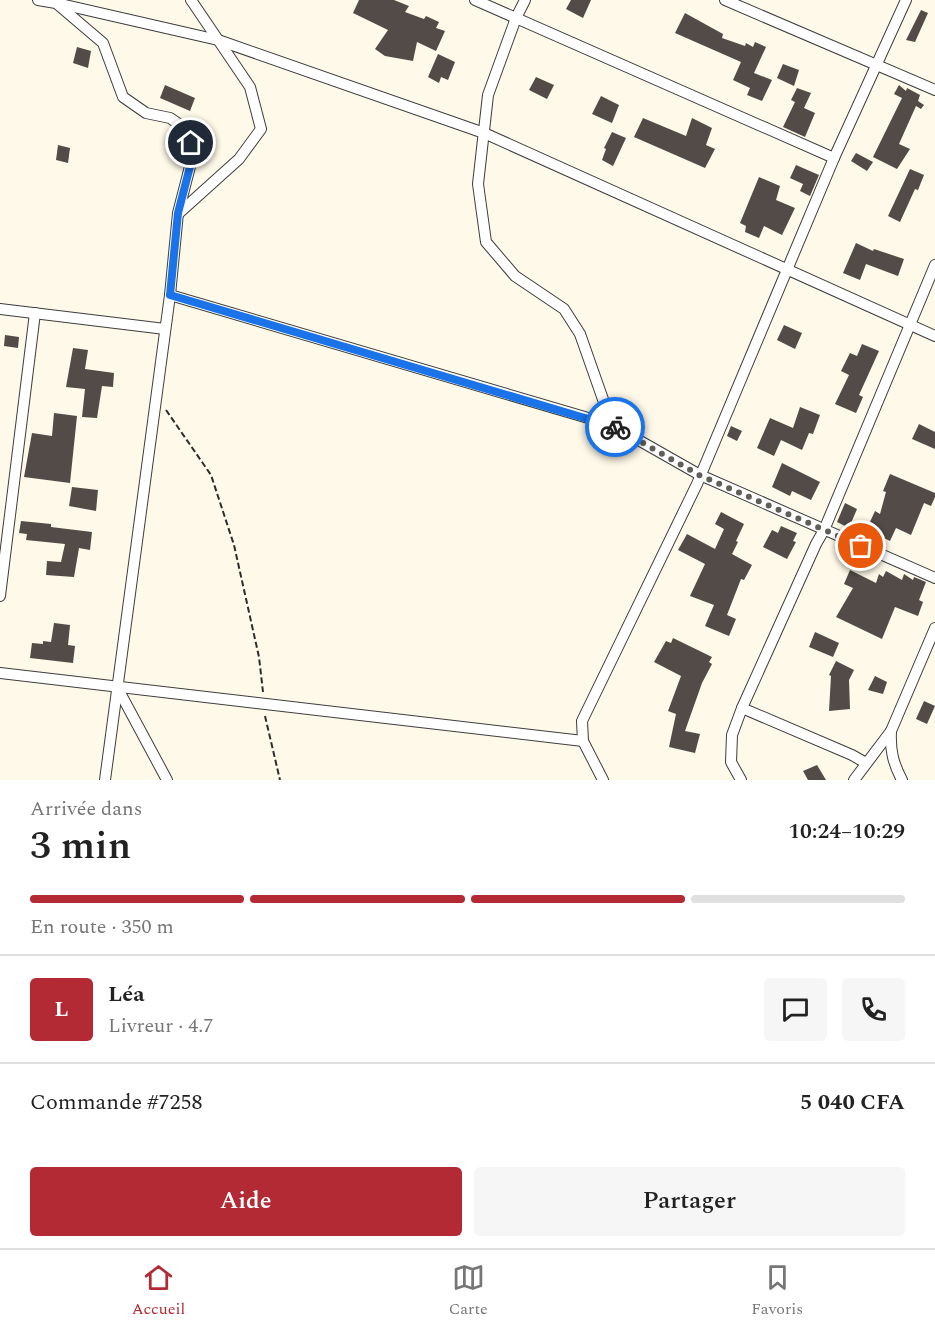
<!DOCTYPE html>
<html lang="fr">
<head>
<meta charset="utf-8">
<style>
  body { margin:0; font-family:Spectral,serif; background:#f6f6f6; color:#222; height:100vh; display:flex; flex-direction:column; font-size:22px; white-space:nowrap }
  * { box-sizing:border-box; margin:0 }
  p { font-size:20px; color:#767676 }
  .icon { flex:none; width:33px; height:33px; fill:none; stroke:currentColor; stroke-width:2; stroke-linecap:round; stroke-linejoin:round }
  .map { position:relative; height:780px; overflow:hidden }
  .drawer { display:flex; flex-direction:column; background:#fff; flex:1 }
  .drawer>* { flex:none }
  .pin { position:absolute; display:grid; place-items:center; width:51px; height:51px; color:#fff; margin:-26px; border:3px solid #fff; border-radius:50%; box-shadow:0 2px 6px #0007 }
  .courier { position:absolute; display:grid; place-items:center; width:60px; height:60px; margin:-30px; border:4px solid #1a73e8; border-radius:50%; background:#fff; color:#222; box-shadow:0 2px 8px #0007 }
  .head em { font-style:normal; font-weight:600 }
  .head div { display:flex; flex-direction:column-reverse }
  .head { display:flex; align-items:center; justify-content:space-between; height:102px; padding:0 30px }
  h1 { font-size:39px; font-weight:600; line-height:45px }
  .bar { display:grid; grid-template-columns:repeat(4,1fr); gap:9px 6px; align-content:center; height:72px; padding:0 30px }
  .bar i { height:8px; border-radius:4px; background:#e0e0e0 }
  .bar .on { background:#b32a34 }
  .bar p { grid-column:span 4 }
  .line { display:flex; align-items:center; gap:15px; padding:0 30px; border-top:2px solid #e0e0e0 }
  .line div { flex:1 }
  .round { display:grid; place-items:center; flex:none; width:63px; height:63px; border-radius:6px; background:#f6f6f6 }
  .primary-button { display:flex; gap:12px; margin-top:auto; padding:12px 30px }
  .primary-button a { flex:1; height:69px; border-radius:6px; background:#b32a34; color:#fff; font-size:24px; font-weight:600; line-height:69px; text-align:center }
  .primary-button a+a { background:#f6f6f6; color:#222 }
  .dock { display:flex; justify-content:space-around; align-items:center; height:84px; border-top:2px solid #e0e0e0; background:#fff; font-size:16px; color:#767676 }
  .dock a { display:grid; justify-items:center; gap:3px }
  .dock .on { color:#b32a34 }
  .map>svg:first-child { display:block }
</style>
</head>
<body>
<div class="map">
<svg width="935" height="780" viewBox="0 0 935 780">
  <rect width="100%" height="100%" fill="#fef9e8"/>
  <!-- building -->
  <g fill="#524b47">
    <polygon points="359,0 394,0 409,6 405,12 424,19 426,16 439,22 436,28 445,31 436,51 417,42 413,61 385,56 375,49 388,30 353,13"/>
    <polygon points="571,0 591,0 583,18 566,9"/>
    <polygon points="921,10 928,13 915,42 906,40"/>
    <polygon points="685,13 723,34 722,38 745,46 746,43 753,47 755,42 766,47 754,73 772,80 762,101 747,95 750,88 733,80 741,62 675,33"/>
    <polygon points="77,47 91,51 88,68 73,63"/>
    <polygon points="438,54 455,62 448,80 441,77 439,83 428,77"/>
    <polygon points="783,64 799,70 794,86 777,78"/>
    <polygon points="536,77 554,85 547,99 529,90"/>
    <polygon points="165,85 195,98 190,111 160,98"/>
    <polygon points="899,85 906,91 907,88 920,95 918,101 924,105 921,109 916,106 899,144 910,149 897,169 873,157 902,98 894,94"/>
    <polygon points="797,88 811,93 804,108 815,113 805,137 783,127 795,102 791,100"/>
    <polygon points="601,96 619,105 612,123 592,114"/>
    <polygon points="643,118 686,136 692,118 712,128 706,145 715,149 705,168 634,137"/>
    <polygon points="612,132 626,138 613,166 602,160 606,149 604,148"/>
    <polygon points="58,145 70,148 68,163 56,160"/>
    <polygon points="856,153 873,162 867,171 851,161"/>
    <polygon points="796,165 819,175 810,196 800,191 803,184 790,178"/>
    <polygon points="910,169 924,175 918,190 915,189 900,222 888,216"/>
    <polygon points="759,177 780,186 776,200 795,208 782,235 764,226 759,238 745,232 746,226 740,223"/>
    <polygon points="856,243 873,251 874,249 904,259 898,276 866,264 860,280 843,273"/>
    <polygon points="784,325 802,333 795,349 777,340"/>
    <polygon points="5,335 19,337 18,348 4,346"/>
    <polygon points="862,344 879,351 859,395 863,397 856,413 835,404 849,375 841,371 850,353 857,356"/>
    <polygon points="73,348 88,350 85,369 114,373 113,387 102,386 97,418 82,417 85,389 66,387"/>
    <polygon points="800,407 820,415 813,434 809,433 802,450 781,440 774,456 757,448 770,418 793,428"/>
    <polygon points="54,413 77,416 70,483 24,477 32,433 52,436"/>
    <polygon points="919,424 935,432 935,449 912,439"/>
    <polygon points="731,426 742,431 737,441 727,436"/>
    <polygon points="782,463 820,482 811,500 792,491 790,496 772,487"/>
    <polygon points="890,474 935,493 935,497 931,506 924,503 911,535 896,528 890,541 872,532 874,529 869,524 875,511 880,514 886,492 883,491"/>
    <polygon points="72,487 98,490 96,511 69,506"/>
    <polygon points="845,503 857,509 849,528 837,522"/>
    <polygon points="721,512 744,524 736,541 738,542 732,554 752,565 744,580 741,579 727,615 736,619 729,636 705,626 714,605 690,596 705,564 678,550 687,534 715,549 724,529 715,524"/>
    <polygon points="21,521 51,524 51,527 92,532 90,550 79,548 74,577 46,575 47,561 61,562 65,544 26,540 27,534 19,533"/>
    <polygon points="781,526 797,533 793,541 796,542 787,559 763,547 772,530 778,533"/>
    <polygon points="850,570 876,583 879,574 883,577 886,571 902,580 904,574 913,580 914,577 926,582 919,600 923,602 918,616 895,607 882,639 836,617 853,588 844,584"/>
    <polygon points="54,623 70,625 68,645 75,646 73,663 30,658 32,643 43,644 43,641 51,642"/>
    <polygon points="815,632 839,643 833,657 809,647"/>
    <polygon points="673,638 712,657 709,662 712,664 702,683 685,731 700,734 695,753 669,747 676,714 668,711 681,676 654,662 666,641 671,643"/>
    <polygon points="836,661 854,670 849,680 850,709 829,711 831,676 829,675"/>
    <polygon points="875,676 887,682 883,694 868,690"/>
    <polygon points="924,701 935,706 927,724 916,719"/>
    <polygon points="817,765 826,780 808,780 803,771"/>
  </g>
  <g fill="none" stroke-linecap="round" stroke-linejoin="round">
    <!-- minor casing -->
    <g stroke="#3d3d3d" stroke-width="12">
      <g id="minor">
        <polyline points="38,0 56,3 103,43 123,97 146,113 170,118 189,131 193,155 178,213 170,295 105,780"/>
        <polyline points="57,0 56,3 218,40 484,133 935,336"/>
        <polyline points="475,0 834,158"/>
        <polyline points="525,0 516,18 488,95 478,184 486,242 515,276 564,309 580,334 612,425"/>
        <polyline points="725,0 935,90"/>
        <polyline points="179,213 239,159 261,129 250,87 191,0"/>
        <polyline points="170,295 612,425 700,475 935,578"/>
        <polyline points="0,309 165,329"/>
        <polyline points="0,596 35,313"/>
        <polyline points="0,673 583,741"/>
        <polyline points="117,687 167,780"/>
        <polyline points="742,708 852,755 866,763"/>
        <path d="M 891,731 C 890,750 893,763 902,780"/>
        <polyline points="603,780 583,741 582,721 697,484 834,158 906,0"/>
        <polyline points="741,780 731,762 732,735 742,708 816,544 824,530 935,265"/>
        <polyline points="854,780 891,731 935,628"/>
      </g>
    </g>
    <!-- path -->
    <g stroke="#2c2c2c" stroke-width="2" stroke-dasharray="6 3" stroke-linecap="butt">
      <polyline points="166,410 211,475 234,545 259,657 263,692"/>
      <polyline points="265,716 280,780"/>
    </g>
    <!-- minor -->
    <use href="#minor" stroke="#fff" stroke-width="10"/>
  </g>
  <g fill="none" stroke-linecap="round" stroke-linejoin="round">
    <!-- done -->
    <polyline stroke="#5f5e58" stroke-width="6" stroke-dasharray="0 10.8" points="615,427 699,475 861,546"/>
    <!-- route -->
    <polyline stroke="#1a73e8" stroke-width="8" points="191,143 193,155 178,213 170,295 615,427"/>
  </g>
</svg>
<div class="pin" style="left:861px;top:546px;background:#ea580c"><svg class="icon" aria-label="bag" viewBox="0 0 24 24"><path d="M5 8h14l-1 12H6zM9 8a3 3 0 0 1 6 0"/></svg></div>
<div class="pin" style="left:191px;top:143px;background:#1f2937"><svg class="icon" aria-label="home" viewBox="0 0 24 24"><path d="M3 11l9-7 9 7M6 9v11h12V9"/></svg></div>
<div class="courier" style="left:615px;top:427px"><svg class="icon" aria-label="bike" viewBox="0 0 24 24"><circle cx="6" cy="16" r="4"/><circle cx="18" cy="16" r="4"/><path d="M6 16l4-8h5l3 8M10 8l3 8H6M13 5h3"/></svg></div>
</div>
<section class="drawer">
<div class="head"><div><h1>3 min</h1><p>Arrivée dans</p></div><em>10:24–10:29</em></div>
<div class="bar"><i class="on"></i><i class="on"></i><i class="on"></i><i></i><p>En route · 350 m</p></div>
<div class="line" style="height:108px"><b class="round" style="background:#b32a34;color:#fff">L</b><div><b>Léa</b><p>Livreur · 4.7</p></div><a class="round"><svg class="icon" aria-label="chat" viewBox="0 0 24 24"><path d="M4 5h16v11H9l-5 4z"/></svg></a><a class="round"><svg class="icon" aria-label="phone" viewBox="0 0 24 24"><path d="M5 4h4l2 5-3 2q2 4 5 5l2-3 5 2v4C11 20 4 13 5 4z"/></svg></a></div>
<div class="line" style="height:78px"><div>Commande #7258</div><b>5 040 CFA</b></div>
<div class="primary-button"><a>Aide</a><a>Partager</a></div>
</section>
<nav class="dock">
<a class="on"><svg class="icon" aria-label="home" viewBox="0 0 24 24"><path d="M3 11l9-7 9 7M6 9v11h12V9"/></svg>Accueil</a>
<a><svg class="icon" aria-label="map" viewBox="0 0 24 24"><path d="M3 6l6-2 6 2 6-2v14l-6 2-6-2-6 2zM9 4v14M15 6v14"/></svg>Carte</a>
<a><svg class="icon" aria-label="saved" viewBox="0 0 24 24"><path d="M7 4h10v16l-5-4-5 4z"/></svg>Favoris</a>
</nav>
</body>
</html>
